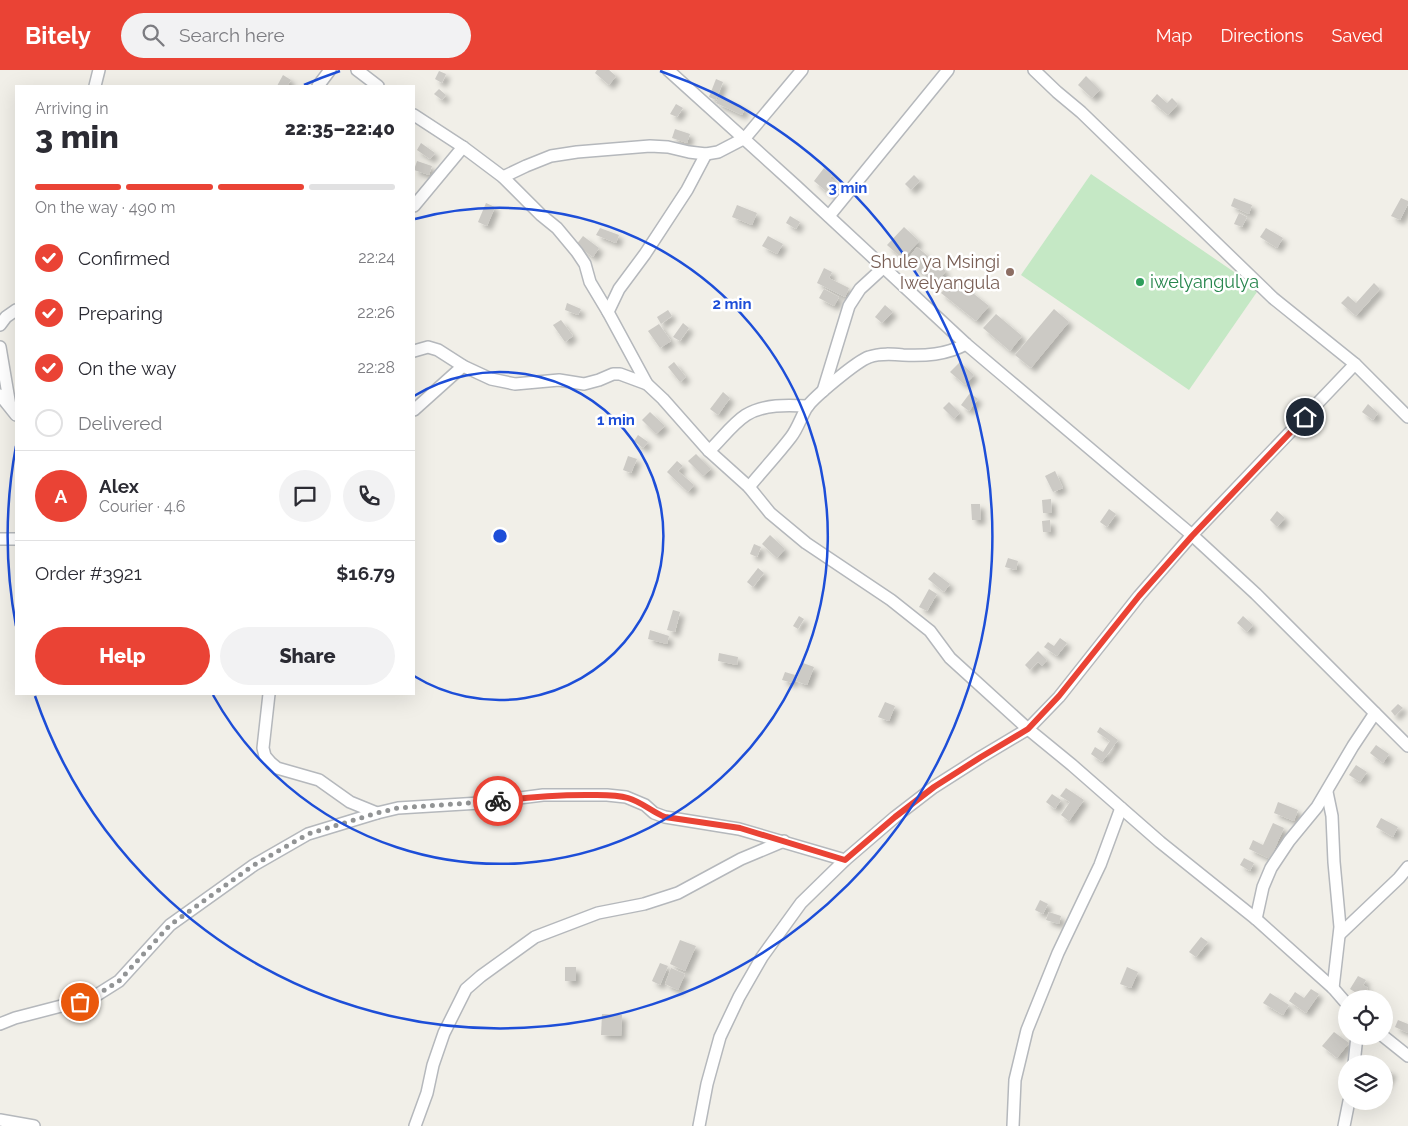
<!DOCTYPE html>
<html lang="en">
<head>
<meta charset="utf-8">
<style>
  body { margin:0; font-family:Raleway,sans-serif; background:#f2f2f3; color:#2b2b33; height:100vh; display:flex; flex-direction:column; font-size:19px; white-space:nowrap }
  * { box-sizing:border-box; margin:0 }
  p { font-size:16px; color:#7c7c81 }
  .icon { flex:none; width:28px; height:28px; fill:none; stroke:currentColor; stroke-width:2; stroke-linecap:round; stroke-linejoin:round }
  .map { position:relative; flex:1; overflow:hidden }
  .side { position:absolute; left:15px; top:15px; width:400px; height:610px; display:flex; flex-direction:column; background:#fff; border-radius:0px; box-shadow:0 5px 20px #0002 }
  .side>* { flex:none }
  .controls { position:absolute; left:1338px; top:920px; display:grid; gap:10px }
  .controls a { display:grid; place-items:center; width:55px; height:55px; border-radius:50%; background:#fff; box-shadow:0 5px 20px #0002; font-size:25px }
  .pin { position:absolute; display:grid; place-items:center; width:42px; height:42px; color:#fff; margin:-21px; border:2px solid #fff; border-radius:50%; box-shadow:0 1px 5px #0007 }
  .courier { position:absolute; display:grid; place-items:center; width:50px; height:50px; margin:-25px; border:4px solid #ea4335; border-radius:50%; background:#fff; color:#222; box-shadow:0 1px 6px #0007 }
  .summary em { font-style:normal; font-weight:800 }
  .summary div { display:flex; flex-direction:column-reverse }
  .summary { display:flex; align-items:center; justify-content:space-between; height:85px; padding:0 20px }
  h1 { font-size:32px; font-weight:800; line-height:38px }
  .bar { display:grid; grid-template-columns:repeat(4,1fr); gap:8px 5px; align-content:center; height:60px; padding:0 20px }
  .bar i { height:6px; border-radius:4px; background:#e1e1e2 }
  .bar .on { background:#ea4335 }
  .bar p { grid-column:span 4 }
  .line { display:flex; align-items:center; gap:12px; padding:0 20px; border-top:1px solid #e1e1e2 }
  .line div { flex:1 }
  .round { display:grid; place-items:center; flex:none; width:52px; height:52px; border-radius:26px; background:#f2f2f3 }
  ol { padding:0 20px; list-style:none }
  li { display:flex; align-items:center; gap:15px; height:55px }
  li p { margin-inline-start:auto }
  li .icon { padding:5px; border-radius:50%; background:#ea4335; color:#fff; stroke-width:4 }
  li:last-child { color:#7c7c81 }
  li i { width:28px; height:28px; border:2px solid #e1e1e2; border-radius:50% }
  .cta { display:flex; gap:10px; margin-top:auto; padding:10px 20px }
  .cta a { flex:1; height:58px; border-radius:30px; background:#ea4335; color:#fff; font-size:20px; font-weight:800; line-height:58px; text-align:center }
  .cta a+a { background:#f2f2f3; color:#2b2b33 }
  header { display:flex; align-items:center; gap:30px; box-sizing:border-box; height:70px; padding:0 25px; background:#ea4335; color:#fff }
  header strong { font-size:24px }
  nav { display:flex; gap:28px; margin-inline-start:auto; font-size:18px }
  .search { width:350px; height:45px; background:#f2f2f3; display:flex; align-items:center; gap:12px; box-sizing:border-box; padding:0 18px; border-radius:28px; color:#7c7c81; font-size:19px }
  .map>svg:first-child { display:block }
</style>
</head>
<body>
<header>
<strong>Bitely</strong>
<div class="search"><svg class="icon" aria-label="search" viewBox="0 0 24 24"><circle cx="10" cy="10" r="6"/><path d="M15 15l6 6"/></svg>Search here</div>
<nav><a>Map</a><a>Directions</a><a>Saved</a></nav>
</header>
<div class="map">
<svg width="1408" height="1056" viewBox="0 0 1408 1056">
  <defs>
    <filter id="shadow"><feDropShadow dx="4.5" dy="4.5" stdDeviation="2.5" flood-color="#0004"/></filter>
  </defs>
  <rect width="100%" height="100%" fill="#f1efe8"/>
  <!-- grass -->
  <polygon fill="#c5e8c5" points="1091,104 1259,219 1189,320 1021,205"/>
  <!-- building -->
  <g fill="#cccac5" filter="url(#shadow)">
    <polygon points="597,0 609,0 616,6 609,15 595,3"/>
    <polygon points="439,1 446,4 442,13 435,9"/>
    <polygon points="283,5 291,10 287,16 277,16"/>
    <polygon points="1086,6 1100,20 1092,28 1078,15"/>
    <polygon points="716,9 723,12 716,30 709,27"/>
    <polygon points="439,19 446,25 442,30 434,24"/>
    <polygon points="1157,24 1167,33 1172,28 1178,34 1168,45 1151,31"/>
    <polygon points="720,26 745,38 742,45 716,33"/>
    <polygon points="676,34 683,38 677,47 670,44"/>
    <polygon points="675,59 690,64 687,73 672,68"/>
    <polygon points="421,73 435,83 430,89 417,80"/>
    <polygon points="417,91 432,96 429,105 414,100"/>
    <polygon points="824,98 832,105 830,108 840,116 832,126 814,111"/>
    <polygon points="914,105 920,111 911,120 905,114"/>
    <polygon points="1234,128 1252,135 1249,144 1231,136"/>
    <polygon points="1401,128 1408,131 1408,134 1400,150 1391,146"/>
    <polygon points="486,133 495,137 487,156 478,152"/>
    <polygon points="737,135 757,143 752,155 732,147"/>
    <polygon points="1239,143 1247,147 1242,157 1234,154"/>
    <polygon points="790,146 800,152 796,159 786,153"/>
    <polygon points="904,157 919,171 903,189 887,175"/>
    <polygon points="600,158 619,165 616,173 596,165"/>
    <polygon points="1266,158 1283,168 1277,178 1260,167"/>
    <polygon points="583,166 599,178 593,187 576,175"/>
    <polygon points="768,166 783,174 777,184 762,176"/>
    <polygon points="917,177 946,201 935,214 907,190"/>
    <polygon points="824,198 832,202 829,208 849,218 845,227 817,213"/>
    <polygon points="954,208 989,236 976,251 941,223"/>
    <polygon points="1374,213 1380,219 1356,246 1341,233 1348,226 1356,233"/>
    <polygon points="824,219 839,227 834,236 819,228"/>
    <polygon points="567,233 581,239 578,245 565,240"/>
    <polygon points="885,235 893,242 882,253 875,247"/>
    <polygon points="1054,239 1069,252 1031,298 1015,285"/>
    <polygon points="668,240 672,246 661,254 657,247"/>
    <polygon points="996,244 1022,266 1010,281 983,258"/>
    <polygon points="561,250 573,266 565,272 553,255"/>
    <polygon points="683,253 689,258 680,271 673,267"/>
    <polygon points="659,254 671,271 660,278 648,261"/>
    <polygon points="674,292 686,307 680,312 668,297"/>
    <polygon points="960,292 974,305 965,315 950,302"/>
    <polygon points="723,322 730,328 718,345 710,339"/>
    <polygon points="970,323 978,329 969,341 961,335"/>
    <polygon points="949,332 960,343 954,349 943,338"/>
    <polygon points="1368,334 1378,343 1373,350 1362,342"/>
    <polygon points="650,342 665,356 656,364 642,350"/>
    <polygon points="638,365 648,372 643,378 634,371"/>
    <polygon points="696,384 711,399 703,406 688,391"/>
    <polygon points="628,386 637,389 631,403 623,400"/>
    <polygon points="677,391 683,396 678,401 694,415 688,422 667,402"/>
    <polygon points="1055,401 1063,418 1053,422 1045,406"/>
    <polygon points="1051,429 1052,443 1043,443 1042,430"/>
    <polygon points="971,434 980,434 981,450 972,450"/>
    <polygon points="1109,439 1116,444 1107,457 1100,452"/>
    <polygon points="1277,441 1285,448 1277,457 1270,450"/>
    <polygon points="1050,450 1051,462 1043,462 1042,451"/>
    <polygon points="770,465 785,479 777,488 762,474"/>
    <polygon points="754,474 761,477 757,487 750,484"/>
    <polygon points="1008,488 1018,491 1016,500 1005,497"/>
    <polygon points="758,498 764,503 753,517 747,512"/>
    <polygon points="934,502 950,514 944,522 928,509"/>
    <polygon points="929,519 937,524 927,541 919,537"/>
    <polygon points="673,540 680,542 675,562 667,560"/>
    <polygon points="799,546 804,549 798,559 793,556"/>
    <polygon points="1243,546 1253,555 1247,562 1237,553"/>
    <polygon points="650,560 669,566 667,574 648,569"/>
    <polygon points="1060,568 1067,573 1057,586 1044,577 1048,572 1054,576"/>
    <polygon points="1038,581 1047,590 1042,596 1038,592 1030,600 1025,595"/>
    <polygon points="719,583 738,587 737,595 718,591"/>
    <polygon points="803,593 814,597 807,615 796,611"/>
    <polygon points="785,602 795,605 793,613 782,610"/>
    <polygon points="885,632 895,636 889,651 878,647"/>
    <polygon points="1398,634 1403,638 1395,646 1391,641"/>
    <polygon points="1100,657 1118,670 1102,692 1091,684 1095,677 1103,682 1110,671 1097,662"/>
    <polygon points="1376,675 1389,684 1383,693 1370,683"/>
    <polygon points="1356,695 1367,702 1360,712 1349,705"/>
    <polygon points="1066,718 1084,730 1069,751 1061,745 1070,732 1060,726"/>
    <polygon points="1052,724 1061,730 1055,739 1046,732"/>
    <polygon points="1278,732 1298,740 1294,751 1274,743"/>
    <polygon points="1381,748 1398,757 1393,767 1376,757"/>
    <polygon points="1273,753 1284,758 1270,789 1249,779 1253,770 1263,775"/>
    <polygon points="1244,788 1254,793 1250,801 1240,795"/>
    <polygon points="1040,830 1048,834 1043,844 1035,840"/>
    <polygon points="1049,842 1061,846 1059,854 1046,850"/>
    <polygon points="1201,867 1208,872 1196,887 1189,882"/>
    <polygon points="680,870 696,876 685,901 670,894"/>
    <polygon points="660,893 668,896 660,915 652,911"/>
    <rect x="565" y="897" width="11" height="14"/>
    <polygon points="1127,897 1138,902 1131,918 1120,914"/>
    <polygon points="671,898 685,904 678,920 665,914"/>
    <polygon points="1358,906 1366,910 1363,915 1368,918 1363,927 1350,919"/>
    <polygon points="1311,919 1319,924 1306,943 1289,931 1295,922 1304,928"/>
    <polygon points="1270,923 1289,935 1283,945 1263,933"/>
    <polygon points="602,944 622,945 621,966 601,965"/>
    <polygon points="1398,950 1408,954 1408,963 1395,957"/>
    <polygon points="1334,962 1349,973 1337,988 1322,976"/>
    <polygon points="1384,998 1392,1002 1385,1016 1384,1015"/>
  </g>
  <g fill="none" stroke-linecap="round" stroke-linejoin="round">
    <!-- street casing -->
    <g stroke="#b5b8bc" stroke-width="14">
      <g id="street">
        <polyline points="357,0 378,16"/>
        <polyline points="668,0 795,115 966,274 1192,465 1256,524 1408,676"/>
        <polyline points="1034,0 1057,22 1081,42 1273,228 1355,294 1408,347"/>
        <polyline points="95,16 99,0"/>
        <polyline points="318,16 330,0"/>
        <polyline points="414,45 463,77 503,107 541,145 557,158 577,182 585,194 590,212 608,242 647,314 663,329 709,381 749,417 770,443 806,473 891,530 930,561 950,588 1028,659 1072,695 1160,772 1256,849 1333,918 1346,933"/>
        <polyline points="503,107 526,96 551,86 577,82 650,76 668,77 689,82 706,84 718,82 745,68 802,0"/>
        <polyline points="414,136 463,77"/>
        <polyline points="829,146 948,0"/>
        <polyline points="608,242 619,219 645,184 687,120 706,84"/>
        <polyline points="0,255 6,247 16,240"/>
        <polyline points="0,277 10,336"/>
        <polyline points="414,281 428,277 438,280 463,296 491,309 515,314 559,310 584,314 599,310 613,304 620,304 647,314"/>
        <polyline points="823,321 849,236 860,219 884,197"/>
        <polyline points="0,325 16,345"/>
        <polyline points="414,340 463,296"/>
        <path d="M 709,381 C 721,370 732,354 746,345 C 764,334 787,335 808,336"/>
        <path d="M 749,417 C 763,400 778,384 791,367 C 798,358 801,347 807,337 C 814,327 857,291 869,287 C 880,283 892,284 903,285 C 925,286 946,285 966,274"/>
        <polyline points="0,469 16,469"/>
        <polyline points="269,624 263,678 265,686 271,693 277,698 319,710 350,732 377,743"/>
        <polyline points="1327,722 1332,746 1334,792 1340,857 1333,918"/>
        <polyline points="1256,849 1263,817 1271,798 1289,771 1317,737 1353,676 1375,643"/>
        <polyline points="1340,864 1399,808 1408,797"/>
        <polyline points="0,954 15,948 92,928 119,911 170,855 254,795 308,764 377,743 398,738 480,733 543,725 607,725 626,727 645,735 654,743 665,747 739,759 845,790"/>
        <polyline points="1383,966 1408,986"/>
        <polyline points="1354,994 1357,966"/>
        <polyline points="0,1050 34,1056"/>
        <polyline points="415,1056 427,1023 433,995 444,963 466,919 481,906 535,867 598,843 644,834 678,823 741,789 784,771"/>
        <polyline points="699,1056 707,1014 720,967 739,927 762,887 801,833 845,790 895,747 934,717 981,687 1028,659 1059,627 1139,526 1192,465 1355,294"/>
        <polyline points="1013,1056 1015,1010 1027,960 1058,883 1100,795 1121,738"/>
        <polyline points="1344,1056 1349,1031"/>
      </g>
    </g>
    <!-- street -->
    <use href="#street" stroke="#fff" stroke-width="11"/>
  </g>
  <g fill="none" stroke-linecap="round" stroke-linejoin="round">
    <!-- done -->
    <polyline stroke="#929495" stroke-width="5" stroke-dasharray="0 9" points="80,932 92,928 119,911 170,855 254,795 308,764 377,743 398,738 498,731"/>
    <!-- route -->
    <path stroke="#ea4335" stroke-width="6" d="M 498,731 C 528,727 556,725 586,725 C 600,725 615,724 628,728 C 642,732 652,742 665,747 L 740,758 L 845,790 L 895,747 L 934,717 L 981,687 L 1028,659 L 1059,626 L 1139,526 L 1192,466 L 1305,347"/>
  </g>
  <!-- distance rings -->
  <g fill="none" stroke="#1d4ed8" stroke-width="2.5">
    <path d="M414 326A164 164 0 1 1 414 606"/>
    <path d="M415 149A328 328 0 1 1 213 625"/>
    <path d="M16 556A492 492 0 0 1 16 376M304 15A492 492 0 0 1 340 1M660 1A492 492 0 1 1 35 626"/>
  </g>
  <!-- markers -->
  <circle fill="#8d6e63" stroke="#fff" stroke-width="2" cx="1010" cy="202" r="5"/>
  <circle fill="#2e9e5b" stroke="#fff" stroke-width="2" cx="1140" cy="212" r="5"/>
  <g text-anchor="middle" stroke-width="5" stroke-linejoin="round" paint-order="stroke">
    <!-- education labels -->
    <g font-size="18" fill="#785e54" stroke="#fff" text-anchor="end">
      <text x="1000" y="198">Shule ya Msingi<tspan x="1000" dy="21">Iwelyangula</tspan></text>
    </g>
    <!-- leisure labels -->
    <g font-size="18" fill="#27864d" stroke="#fff" text-anchor="start">
      <text x="1150" y="218">iwelyangulya</text>
    </g>
  </g>
  <circle cx="500" cy="466" r="8" fill="#1d4ed8" stroke="#fff" stroke-width="2.5"/>
  <g font-size="15" text-anchor="middle" font-weight="bold" fill="#1d4ed8" stroke="#fff" stroke-width="5" stroke-linejoin="round" paint-order="stroke">
    <text x="848" y="123">3 min</text>
    <text x="732" y="239">2 min</text>
    <text x="616" y="355">1 min</text>
  </g>
</svg>
<div class="controls">
<a><svg class="icon" aria-label="locate" viewBox="0 0 24 24"><circle cx="12" cy="12" r="6"/><path d="M12 2v4M12 18v4M2 12h4M18 12h4"/></svg></a>
<a><svg class="icon" aria-label="layers" viewBox="0 0 24 24"><path d="M12 4l9 5-9 5-9-5zM3 14l9 5 9-5"/></svg></a>
</div>
<div class="pin" style="left:80px;top:932px;background:#ea580c"><svg class="icon" aria-label="bag" viewBox="0 0 24 24"><path d="M5 8h14l-1 12H6zM9 8a3 3 0 0 1 6 0"/></svg></div>
<div class="pin" style="left:1305px;top:347px;background:#1f2937"><svg class="icon" aria-label="home" viewBox="0 0 24 24"><path d="M3 11l9-7 9 7M6 9v11h12V9"/></svg></div>
<div class="courier" style="left:498px;top:731px"><svg class="icon" aria-label="bike" viewBox="0 0 24 24"><circle cx="6" cy="16" r="4"/><circle cx="18" cy="16" r="4"/><path d="M6 16l4-8h5l3 8M10 8l3 8H6M13 5h3"/></svg></div>
<section class="side">
<div class="summary"><div><h1>3 min</h1><p>Arriving in</p></div><em>22:35–22:40</em></div>
<div class="bar"><i class="on"></i><i class="on"></i><i class="on"></i><i></i><p>On the way · 490 m</p></div>
<ol>
<li><svg class="icon" aria-label="check" viewBox="0 0 24 24"><path d="M5 12l5 5 9-10"/></svg>Confirmed<p>22:24</p></li>
<li><svg class="icon" aria-label="check" viewBox="0 0 24 24"><path d="M5 12l5 5 9-10"/></svg>Preparing<p>22:26</p></li>
<li><svg class="icon" aria-label="check" viewBox="0 0 24 24"><path d="M5 12l5 5 9-10"/></svg>On the way<p>22:28</p></li>
<li><i></i>Delivered</li>
</ol>
<div class="line" style="height:90px"><b class="round" style="background:#ea4335;color:#fff">A</b><div><b>Alex</b><p>Courier · 4.6</p></div><a class="round"><svg class="icon" aria-label="chat" viewBox="0 0 24 24"><path d="M4 5h16v11H9l-5 4z"/></svg></a><a class="round"><svg class="icon" aria-label="phone" viewBox="0 0 24 24"><path d="M5 4h4l2 5-3 2q2 4 5 5l2-3 5 2v4C11 20 4 13 5 4z"/></svg></a></div>
<div class="line" style="height:65px"><div>Order #3921</div><b>$16.79</b></div>
<div class="cta"><a>Help</a><a>Share</a></div>
</section>
</div>
</body>
</html>
